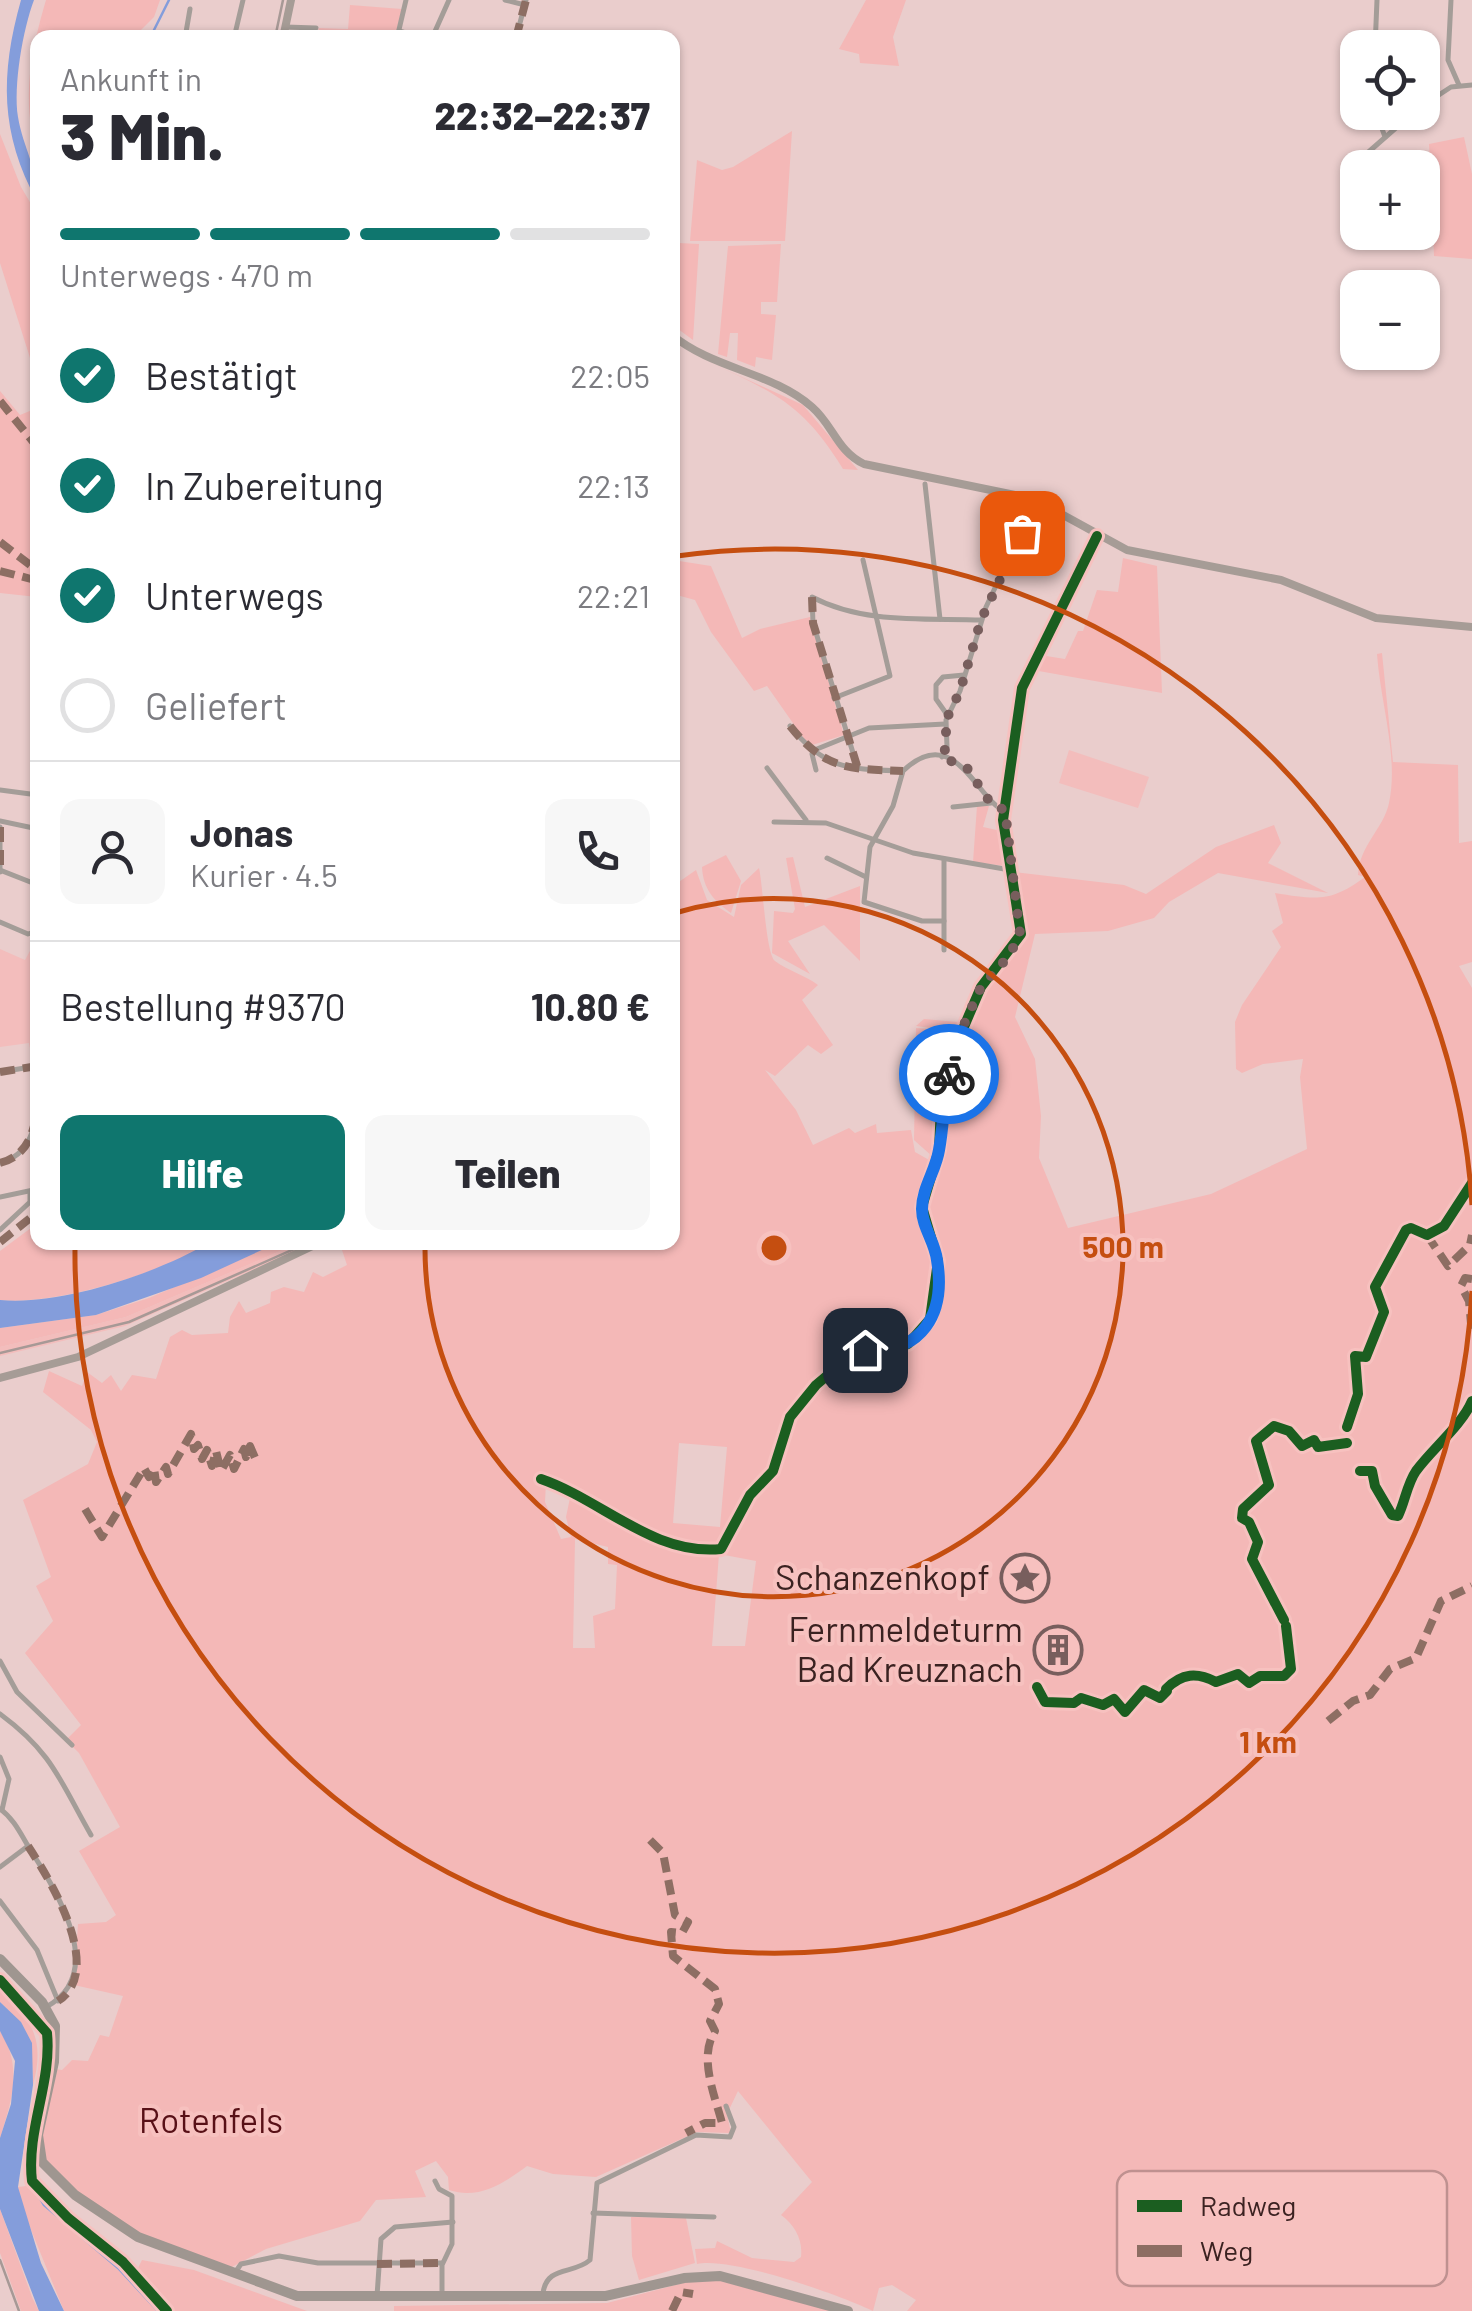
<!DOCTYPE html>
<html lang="de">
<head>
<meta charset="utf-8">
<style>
  body { margin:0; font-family:Barlow,sans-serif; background:#f7f7f7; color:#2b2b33; height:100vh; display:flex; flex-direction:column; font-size:38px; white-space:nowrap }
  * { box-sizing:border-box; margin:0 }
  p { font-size:32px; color:#7c7c81 }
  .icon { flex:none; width:55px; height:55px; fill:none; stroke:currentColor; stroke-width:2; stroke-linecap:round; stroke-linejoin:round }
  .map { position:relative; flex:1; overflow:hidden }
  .sheet { position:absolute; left:30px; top:30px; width:650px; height:1220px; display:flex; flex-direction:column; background:#fff; border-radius:20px; box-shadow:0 2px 8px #0004 }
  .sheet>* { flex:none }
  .controls { position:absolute; left:1340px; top:30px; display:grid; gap:20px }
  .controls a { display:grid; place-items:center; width:100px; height:100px; border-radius:20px; background:#fff; box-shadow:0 2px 8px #0004; font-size:50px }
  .pin { position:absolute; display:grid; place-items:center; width:85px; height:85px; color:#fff; margin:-42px; border-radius:20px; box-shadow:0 5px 15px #0006 }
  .courier { position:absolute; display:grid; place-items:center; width:100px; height:100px; margin:-50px; border:8px solid #1a73e8; border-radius:50%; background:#fff; color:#222; box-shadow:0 2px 12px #0007 }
  .head em { font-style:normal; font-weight:800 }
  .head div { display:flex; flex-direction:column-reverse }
  .head { display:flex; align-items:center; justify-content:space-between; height:170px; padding:0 30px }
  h1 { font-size:65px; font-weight:800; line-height:75px }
  .bar { display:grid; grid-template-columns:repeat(4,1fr); gap:15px 10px; align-content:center; height:120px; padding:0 30px }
  .bar i { height:12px; border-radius:8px; background:#e1e1e2 }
  .bar .active { background:#0f766e }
  .bar p { grid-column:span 4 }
  .line { display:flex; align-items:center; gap:25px; padding:0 30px; border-top:2px solid #e1e1e2 }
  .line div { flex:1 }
  .round { display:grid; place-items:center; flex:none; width:105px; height:105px; border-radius:20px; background:#f7f7f7 }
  ol { padding:0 30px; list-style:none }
  li { display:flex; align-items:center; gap:30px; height:110px }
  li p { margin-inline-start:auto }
  li .icon { padding:10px; border-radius:50%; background:#0f766e; color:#fff; stroke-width:4 }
  li:last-child { color:#7c7c81 }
  li i { width:55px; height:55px; border:5px solid #e1e1e2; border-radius:50% }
  .primary-button { display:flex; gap:20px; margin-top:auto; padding:20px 30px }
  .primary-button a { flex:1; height:115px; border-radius:20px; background:#0f766e; color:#fff; font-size:40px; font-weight:800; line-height:115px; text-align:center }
  .primary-button a+a { background:#f7f7f7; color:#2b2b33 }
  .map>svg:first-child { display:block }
</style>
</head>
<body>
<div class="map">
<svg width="1472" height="2311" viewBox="0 0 1472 2311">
  <rect width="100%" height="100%" fill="#eacdcc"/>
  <!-- built -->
  <g fill="#f3bdbc">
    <polygon points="1069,750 1149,777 1138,808 1059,783"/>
    <polygon points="0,949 25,960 31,949 37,952 37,1063 33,1064 29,1043 0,1047"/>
    <polygon points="299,1243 314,1243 125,1326 0,1356 0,1347 126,1317"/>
  </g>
  <!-- green -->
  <g fill="#f4b8b7" fill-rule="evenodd">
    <path d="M 46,0 L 160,0 L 154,17 L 134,37 L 38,38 L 37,152 C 21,100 31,51 46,0 Z"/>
    <polygon points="866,0 906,0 893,37 899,66 860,63 859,54 839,49"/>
    <polygon points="350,5 402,9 395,37 315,38 319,28 348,29"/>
    <polygon points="792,131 785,241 690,241 697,160 722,170 733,167"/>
    <polygon points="0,134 21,187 37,214 37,380 0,263"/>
    <polygon points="1464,137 1472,174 1472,259 1434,256 1429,144"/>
    <polygon points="679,243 699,244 693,340 674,326"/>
    <polygon points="781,244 777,302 761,302 761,314 776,315 772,360 756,357 755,367 737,360 738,333 730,333 727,357 718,354 728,246"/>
    <path d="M 709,362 L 803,405 L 858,470 L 843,469 C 803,404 775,393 709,362 Z"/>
    <polygon points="0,391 20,415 37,408 37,597 0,593"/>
    <polygon points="1123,558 1157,566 1162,693 1033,670 1040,655 1065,659 1078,631 1083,631 1097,590 1118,592"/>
    <polygon points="673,560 711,566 742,638 760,629 810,617 844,735 809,746 767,686 754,691 711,632 695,600 673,594"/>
    <path d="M 1382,653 L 1393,762 L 1458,765 L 1459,843 L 1472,841 L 1472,962 L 1459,966 L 1472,988 L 1472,2311 L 907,2311 L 916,2300 L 892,2285 L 879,2288 L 873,2311 C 840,2295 730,2256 697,2264 L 695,2249 L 715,2248 L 717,2241 L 752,2258 L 794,2262 L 801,2257 C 803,2240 795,2225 781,2215 L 812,2182 L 738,2091 L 727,2114 L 731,2133 L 697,2132 L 596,2177 L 553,2174 L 527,2166 C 504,2183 479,2200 449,2190 L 448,2177 L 436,2161 L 415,2171 L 426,2197 L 376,2200 L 360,2221 L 266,2249 L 228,2269 C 174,2247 72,2216 45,2160 C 33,2135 50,2094 55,2069 L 62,2070 L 72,2060 L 88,2061 L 100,2035 L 109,2037 L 123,1996 L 74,1985 L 78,1924 L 106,1922 L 116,1915 L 79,1851 L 120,1827 L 79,1753 L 66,1740 L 81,1725 L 25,1653 L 53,1621 L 36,1586 L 51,1577 L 23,1500 L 88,1464 L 97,1442 L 91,1430 L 43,1392 L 49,1371 L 82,1386 L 87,1372 L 102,1383 L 111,1375 L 121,1391 L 132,1375 L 156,1379 L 170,1337 L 182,1330 L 192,1335 L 228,1333 L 230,1317 L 239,1301 L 246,1313 L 270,1303 L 271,1292 L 284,1287 L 304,1292 L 313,1272 L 323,1277 L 347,1265 L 340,1244 L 344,1242 L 672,1242 L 673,886 L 696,870 L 707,900 L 734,917 L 741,885 L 759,868 C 763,885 766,954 775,961 C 788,971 805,975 818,985 L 802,1000 L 833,1045 L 821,1054 L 808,1045 L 775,1076 L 765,1070 L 796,1110 L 813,1145 L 849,1128 L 855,1133 L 876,1124 L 877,1133 L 911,1130 L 915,1152 L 938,1165 L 945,1102 L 966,1023 L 985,985 L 1024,933 L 1013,872 L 1124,885 L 1146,894 L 1216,847 L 1274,825 L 1281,843 L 1268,863 L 1328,893 L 1218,873 L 1169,902 L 1154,918 L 1108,931 L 1035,934 L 1015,1017 L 1035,1059 L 1041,1116 L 1039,1158 L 1068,1228 L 1211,1194 L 1307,1149 L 1300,1077 L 1303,1059 L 1263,1064 L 1242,1073 L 1236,1069 L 1235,1022 L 1242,1005 L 1281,947 L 1272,931 L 1283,923 L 1275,893 C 1318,900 1331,902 1365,877 L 1358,875 C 1359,846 1384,828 1389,803 C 1399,757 1380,701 1377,654 ZM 679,1443 L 727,1447 L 720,1527 L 673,1523 ZM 546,1483 L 571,1493 L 566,1517 L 571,1537 L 561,1539 L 545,1502 ZM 575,1539 L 608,1547 L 608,1564 L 617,1565 L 615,1609 L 593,1616 L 595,1648 L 573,1648 ZM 719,1554 L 756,1561 L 745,1646 L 712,1646 Z"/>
    <polygon points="977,806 989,806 983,827 1001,831 1005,866 973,862"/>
    <path d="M 726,855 L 741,881 L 731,913 C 714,901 703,889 702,867 Z"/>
    <polygon points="793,857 805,907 860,886 860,961 824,925 788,941 810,974 772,953 774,911 793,913 795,909 786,858"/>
    <polygon points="924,1019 958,1022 939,1103 933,1157 914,1140 916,1028 946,1030 916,1026"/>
    <path d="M 35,1225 L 31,1239 L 37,1238 L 38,1242 L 210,1243 C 164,1272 55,1306 0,1300 L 0,1251 Z"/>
    <polygon points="277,1243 299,1243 126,1317 0,1347 0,1328 96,1315 149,1298"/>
    <path d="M 0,1990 C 33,2019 45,2041 33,2085 C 33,2048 27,2027 0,2002 Z"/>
    <path d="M 0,2031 C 23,2066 12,2100 0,2138 Z"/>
    <polygon points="35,2185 122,2264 165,2311 64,2311 21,2205 18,2187"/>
    <polygon points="0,2209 32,2297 39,2311 21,2311 0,2253"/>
    <polygon points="631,2217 686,2218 695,2263 639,2280 632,2256"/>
    <polygon points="142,2260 194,2270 307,2311 171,2311 136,2272"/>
    <polygon points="706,2277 833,2311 394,2311 394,2306 607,2303"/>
  </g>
  <!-- water -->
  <g fill="#849ddb">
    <path d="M 21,0 L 34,0 C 23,29 13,86 18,117 C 23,148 38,167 37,201 C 0,134 0,74 21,0 Z"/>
    <path d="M 210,1242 L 277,1243 L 201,1278 L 96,1315 L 0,1328 L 0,1300 C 61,1306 158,1273 210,1242 Z"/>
    <polygon points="0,2002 21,2022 32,2043 33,2085 18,2187 41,2263 64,2311 39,2311 0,2209 0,2138 11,2104 15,2061 0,2031"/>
  </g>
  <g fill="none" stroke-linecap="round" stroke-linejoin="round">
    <!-- stream -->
    <g stroke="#849ddb" stroke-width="2.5">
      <polyline points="150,38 169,0"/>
      <polyline points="37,2193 44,2205 118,2268 158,2311"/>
    </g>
    <!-- minor -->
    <g stroke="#a49d98" stroke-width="5">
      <polyline points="505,0 525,5"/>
      <polyline points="1451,0 1448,60 1459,85"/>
      <polyline points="285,27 316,28"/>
      <polyline points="399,31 423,38"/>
      <polyline points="185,38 190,9"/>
      <polyline points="234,38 243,0"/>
      <polyline points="397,38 406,0"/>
      <polyline points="432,38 449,0"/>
      <polyline points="516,38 526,0"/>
      <polyline points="1375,48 1377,0"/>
      <polyline points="1422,106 1451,87 1472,85"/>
      <polyline points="1376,112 1385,137"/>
      <polyline points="1348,170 1414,112"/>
      <polyline points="925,484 940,619"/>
      <polyline points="834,698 890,676 863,560"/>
      <polyline points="948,716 936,699 936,685 943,677 964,675"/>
      <path d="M 790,726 C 825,770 849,769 903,771"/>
      <polyline points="812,751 869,728 945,724"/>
      <polyline points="812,754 816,770"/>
      <polyline points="942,757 947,747 946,720 960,691 986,607 1018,539 1046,507"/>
      <polyline points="767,768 806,820"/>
      <path d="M 858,769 L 813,623 L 812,597 C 863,624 924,618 981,620"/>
      <polyline points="0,790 38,795"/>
      <polyline points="953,807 991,803"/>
      <polyline points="0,821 38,829"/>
      <polyline points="774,822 826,823 913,853 1010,870"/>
      <polyline points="0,827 0,872"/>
      <polyline points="827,858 866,877"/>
      <polyline points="944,859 944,950"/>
      <polyline points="0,870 38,885"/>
      <path d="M 944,921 L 922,921 L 864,902 L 870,847 L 893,806 L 903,771 C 955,721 977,801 1005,811"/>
      <polyline points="0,922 28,934 34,932"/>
      <polyline points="0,1072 37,1066"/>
      <path d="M 0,1163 C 42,1152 38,1101 36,1067"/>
      <polyline points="0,1197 38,1189"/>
      <polyline points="0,1230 30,1202 30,1192"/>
      <path d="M 541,1479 C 602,1500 654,1556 721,1549 L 750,1495 L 773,1471 L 790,1417 L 816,1385 L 854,1353 L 892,1351 L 908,1344 L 930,1319 L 938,1261 L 922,1207 L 939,1150 L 941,1106 L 954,1050 L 981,987 L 1021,934 L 1003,820 L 1022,688 L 1097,536"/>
      <polyline points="0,1661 17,1692 72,1745"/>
      <path d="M 0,1714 C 53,1753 60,1781 91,1835"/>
      <polyline points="0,1757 9,1779 2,1810"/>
      <path d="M 0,1809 C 15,1819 23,1839 33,1854 C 59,1895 107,1974 46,2007"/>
      <polyline points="0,1867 28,1846"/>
      <polyline points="0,1901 37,1950 58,2001"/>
      <polyline points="435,2181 439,2189 452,2196 452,2244 442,2265 442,2295"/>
      <polyline points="593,2213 714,2217"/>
      <polyline points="234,2274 241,2264 279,2256 318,2263 442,2263"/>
      <path d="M 543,2293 C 547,2265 573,2275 590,2260 L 597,2183 L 696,2135 L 730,2137 L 734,2127 L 726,2106"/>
      <polyline points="377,2296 381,2239 395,2227 453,2222"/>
    </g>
    <!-- secondary -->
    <g stroke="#a69c96" stroke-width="8">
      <polyline points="283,38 291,0"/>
      <path d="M 672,335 C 713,369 772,372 812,407 C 833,425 837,451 864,464 L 1034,499 L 1127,550 L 1281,580 L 1376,618 L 1472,627"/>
      <polyline points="0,1378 78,1357 321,1242"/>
    </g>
    <!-- primary -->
    <polyline stroke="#9f9690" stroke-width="10" points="0,1959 42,2002 55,2026 54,2062 38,2135 42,2162 75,2195 138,2237 297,2296 605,2296 684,2278 720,2276 848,2311"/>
    <!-- rail -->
    <g stroke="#a79996" stroke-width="2.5">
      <polyline points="275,38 283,0"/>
      <polyline points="0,1353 129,1322 310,1242"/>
      <polyline points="0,2260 19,2311"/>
    </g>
    <!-- quiet -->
    <g stroke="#8d6e63" stroke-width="8" stroke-dasharray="15 8" stroke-linecap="butt">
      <polyline points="516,38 526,0"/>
      <polyline points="0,401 38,448"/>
      <polyline points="0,542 38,571"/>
      <polyline points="0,571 31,579 38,576"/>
      <polyline points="812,597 813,623 858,769"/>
      <path d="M 790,726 C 825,770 849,769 903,771"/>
      <polyline points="0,827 0,872"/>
      <polyline points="0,1072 38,1066"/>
      <path d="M 0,1163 C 42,1152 38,1101 36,1067"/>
      <polyline points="1427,1235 1448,1266 1470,1245 1472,1235"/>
      <polyline points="0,1242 38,1212"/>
      <polyline points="1472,1279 1465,1278 1461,1286 1469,1301 1472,1335"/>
      <polyline points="85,1509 102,1537 144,1468 149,1477 154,1468 156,1482 166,1467 168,1474 191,1434 194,1449 198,1445 202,1459 207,1450 212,1466 216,1451 221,1471 230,1455 234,1469 244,1449 246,1457 250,1446 256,1460"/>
      <polyline points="1328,1721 1353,1701 1370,1695 1390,1669 1416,1658 1441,1601 1472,1586"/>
      <path d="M 650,1840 L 663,1853 L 675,1915 L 688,1922 L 682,1933 L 671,1932 L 673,1956 L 715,1989 L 719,2004 L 710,2021 L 715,2031 C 698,2057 715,2096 722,2123 L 705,2123 L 686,2133"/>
      <path d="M 28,1846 C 49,1878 106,1970 58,2001"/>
      <polyline points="377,2264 442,2263"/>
      <polyline points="672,2311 681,2292 693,2294"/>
    </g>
    <!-- cycleway casing -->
    <g stroke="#f7c1bf" stroke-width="16">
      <g id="cycleway">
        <polyline points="1347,1427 1358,1394 1355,1356 1366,1357 1384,1312 1375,1287 1406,1230 1411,1228 1427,1235 1444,1226 1472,1183"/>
        <path d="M 1360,1471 L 1372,1471 L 1375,1486 L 1392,1515 L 1398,1516 C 1405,1502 1407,1484 1416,1471 C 1432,1449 1462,1425 1472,1401"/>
        <path d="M 541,1479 C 602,1500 654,1556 721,1549 L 750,1495 L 773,1471 L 790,1417 L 816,1385 L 854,1353 L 892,1351 L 908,1344 L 930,1319 L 938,1261 L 922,1207 L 939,1150 L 941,1106 L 954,1050 L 981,987 L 1021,934 L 1003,820 L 1022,688 L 1097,536"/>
        <polyline points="1284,1620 1252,1559 1258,1542 1249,1522 1242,1518 1243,1509 1269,1485 1256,1441 1274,1426 1289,1431 1302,1446 1314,1440 1318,1447 1347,1443"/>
        <polyline points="1037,1687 1045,1702 1074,1703 1081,1698 1103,1705 1114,1699 1125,1712 1144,1690 1160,1698 1167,1691"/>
        <path d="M 1166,1689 C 1182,1673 1197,1672 1216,1682 L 1238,1674 L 1249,1683 L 1260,1676 L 1284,1676 L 1291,1669 L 1286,1626"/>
        <path d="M 0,1980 L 47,2033 C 52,2083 26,2130 32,2181 L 68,2218 L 123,2262 L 167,2311"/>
      </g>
    </g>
    <!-- cycleway -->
    <use href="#cycleway" stroke="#1b5e20" stroke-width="10"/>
  </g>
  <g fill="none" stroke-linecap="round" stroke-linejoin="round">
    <!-- done -->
    <polyline stroke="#785e5d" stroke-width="10" stroke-dasharray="0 18" points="949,1074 956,1042 981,987 1009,956 1020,934 1005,810 992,805 967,768 942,757 946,747 946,720 960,691 981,620 1022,533"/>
    <!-- route -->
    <path stroke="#1a73e8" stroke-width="12" d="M 865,1350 C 922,1354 946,1314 937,1260 C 935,1242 922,1227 922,1209 C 922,1188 936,1170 939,1150 C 944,1124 943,1100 949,1074"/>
  </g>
  <!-- distance rings -->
  <g fill="none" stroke="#c54e10" stroke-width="5">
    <path d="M675 913A349 349 0 1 1 425 1245"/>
    <path d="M1472 1291A699 699 0 0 1 75 1248M677 556A699 699 0 0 1 1472 1205"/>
  </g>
  <!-- icons -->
  <defs>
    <g id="sight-ring" transform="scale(2.5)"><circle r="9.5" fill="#f7c1bf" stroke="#785e5d" stroke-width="1.5"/><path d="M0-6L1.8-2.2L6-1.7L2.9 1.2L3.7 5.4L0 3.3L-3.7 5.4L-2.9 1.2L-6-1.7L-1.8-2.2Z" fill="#785e5d"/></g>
    <g id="building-ring" transform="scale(2.5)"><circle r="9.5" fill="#f7c1bf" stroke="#785e5d" stroke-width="1.5"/><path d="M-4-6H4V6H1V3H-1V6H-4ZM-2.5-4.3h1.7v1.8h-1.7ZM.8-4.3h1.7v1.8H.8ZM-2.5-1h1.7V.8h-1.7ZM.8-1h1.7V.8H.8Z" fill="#785e5d"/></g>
  </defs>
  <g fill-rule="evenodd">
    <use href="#sight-ring" x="1025" y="1578"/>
    <use href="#building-ring" x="1058" y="1650"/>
  </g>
  <g text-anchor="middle" stroke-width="8" stroke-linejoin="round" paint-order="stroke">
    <!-- poi labels -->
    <g font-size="35" fill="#3b2221" stroke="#f7c1bf" text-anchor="end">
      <text x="990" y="1590">Schanzenkopf</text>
      <text x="1023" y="1642">Fernmeldeturm<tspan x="1023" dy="40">Bad Kreuznach</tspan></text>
    </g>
    <!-- park labels -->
    <g font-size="35" fill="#581017" stroke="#f7c1bf">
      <text x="211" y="2133">Rotenfels</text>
    </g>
  </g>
  <!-- legend -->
  <rect x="1117" y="2171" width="330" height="115" rx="15" fill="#f7c1bf" stroke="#bf9190" stroke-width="2.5"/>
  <rect x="1137" y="2200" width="45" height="12" fill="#1b5e20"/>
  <rect x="1137" y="2245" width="45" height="12" fill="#8d6e63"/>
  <g font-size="28" fill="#3b2221">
    <text x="1200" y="2216">Radweg</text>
    <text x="1200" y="2261">Weg</text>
  </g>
  <circle cx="774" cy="1248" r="15" fill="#c54e10" stroke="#f7c1bf" stroke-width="5"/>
  <g font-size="30" text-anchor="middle" font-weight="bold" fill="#c54e10" stroke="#f7c1bf" stroke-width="8" stroke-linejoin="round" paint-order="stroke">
    <text x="1123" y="1258">500 m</text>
    <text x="1268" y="1753">1 km</text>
  </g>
</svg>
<div class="controls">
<a><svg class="icon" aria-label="locate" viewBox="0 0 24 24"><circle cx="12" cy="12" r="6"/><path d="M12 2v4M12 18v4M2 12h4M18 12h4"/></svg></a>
<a>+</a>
<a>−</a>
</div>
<div class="pin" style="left:1022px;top:533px;background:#ea580c"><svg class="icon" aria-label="bag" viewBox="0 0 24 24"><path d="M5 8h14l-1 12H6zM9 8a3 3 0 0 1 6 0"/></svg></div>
<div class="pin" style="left:865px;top:1350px;background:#1f2937"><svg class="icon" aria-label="home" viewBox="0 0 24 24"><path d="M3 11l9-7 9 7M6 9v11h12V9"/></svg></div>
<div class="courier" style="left:949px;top:1074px"><svg class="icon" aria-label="bike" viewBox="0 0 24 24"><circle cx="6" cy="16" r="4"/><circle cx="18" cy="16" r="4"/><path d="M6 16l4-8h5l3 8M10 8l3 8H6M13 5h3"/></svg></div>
<section class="sheet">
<div class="head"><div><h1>3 Min.</h1><p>Ankunft in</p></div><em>22:32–22:37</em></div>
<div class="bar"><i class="active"></i><i class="active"></i><i class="active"></i><i></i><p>Unterwegs · 470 m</p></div>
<ol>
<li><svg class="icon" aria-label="check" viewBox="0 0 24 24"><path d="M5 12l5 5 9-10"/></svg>Bestätigt<p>22:05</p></li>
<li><svg class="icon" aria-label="check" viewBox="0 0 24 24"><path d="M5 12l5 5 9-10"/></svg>In Zubereitung<p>22:13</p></li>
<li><svg class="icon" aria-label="check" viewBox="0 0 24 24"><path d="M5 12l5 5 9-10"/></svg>Unterwegs<p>22:21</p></li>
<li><i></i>Geliefert</li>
</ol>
<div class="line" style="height:180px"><a class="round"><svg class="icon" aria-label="person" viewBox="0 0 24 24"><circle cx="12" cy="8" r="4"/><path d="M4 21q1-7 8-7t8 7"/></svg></a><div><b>Jonas</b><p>Kurier · 4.5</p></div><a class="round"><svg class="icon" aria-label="phone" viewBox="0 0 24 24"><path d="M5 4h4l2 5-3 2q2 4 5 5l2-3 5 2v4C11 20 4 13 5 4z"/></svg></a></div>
<div class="line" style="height:130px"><div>Bestellung #9370</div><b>10.80 €</b></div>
<div class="primary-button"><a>Hilfe</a><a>Teilen</a></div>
</section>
</div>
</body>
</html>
